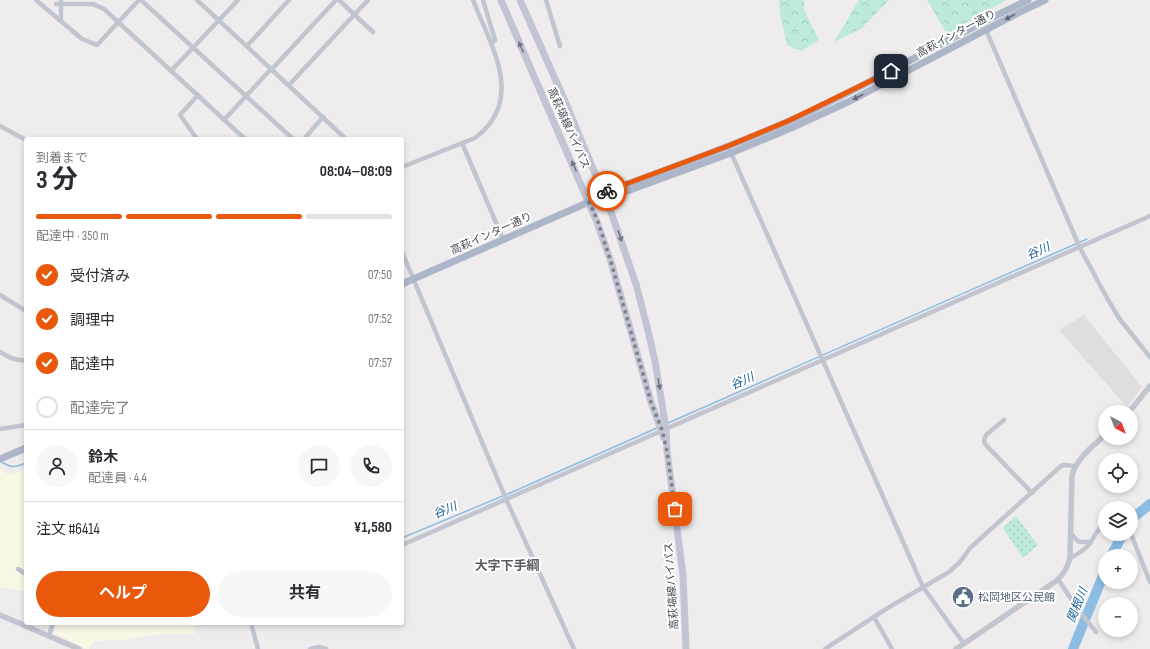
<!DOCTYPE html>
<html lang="ja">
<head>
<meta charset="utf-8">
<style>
  body { margin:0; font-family:"Sofia Sans Condensed","Noto Sans JP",sans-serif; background:#f7f7f7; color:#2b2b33; height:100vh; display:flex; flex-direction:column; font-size:15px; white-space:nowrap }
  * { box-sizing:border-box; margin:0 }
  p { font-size:13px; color:#7c7c81 }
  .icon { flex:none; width:22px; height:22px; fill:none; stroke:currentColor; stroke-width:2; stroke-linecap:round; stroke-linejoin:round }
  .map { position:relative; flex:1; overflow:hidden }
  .side { position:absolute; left:24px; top:137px; width:380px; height:488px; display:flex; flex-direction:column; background:#fff; border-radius:4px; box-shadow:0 2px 6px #0003 }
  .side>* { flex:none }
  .needle { width:26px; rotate:138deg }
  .tools { position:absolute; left:1098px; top:405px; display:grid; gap:8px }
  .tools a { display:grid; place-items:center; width:40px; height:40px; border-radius:50%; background:#fff; box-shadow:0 2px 6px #0003; font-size:20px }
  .pin { position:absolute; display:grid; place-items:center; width:34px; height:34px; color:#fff; margin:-17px; border-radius:8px; box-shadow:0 2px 6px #0006 }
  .courier { position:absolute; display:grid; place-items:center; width:40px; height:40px; margin:-20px; border:3px solid #ea580c; border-radius:50%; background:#fff; color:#222; box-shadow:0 1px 5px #0007 }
  .overview em { font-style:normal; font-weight:700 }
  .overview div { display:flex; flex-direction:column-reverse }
  .overview { display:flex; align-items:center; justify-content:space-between; height:68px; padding:0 12px }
  h1 { font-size:26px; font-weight:700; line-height:30px }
  .bar { display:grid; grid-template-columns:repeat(4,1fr); gap:6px 4px; align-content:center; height:48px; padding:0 12px }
  .bar i { height:5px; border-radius:3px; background:#e1e1e2 }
  .bar .active { background:#ea580c }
  .bar p { grid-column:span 4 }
  .line { display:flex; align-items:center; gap:10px; padding:0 12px; border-top:1px solid #e1e1e2 }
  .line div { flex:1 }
  .round { display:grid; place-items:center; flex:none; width:42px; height:42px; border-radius:21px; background:#f7f7f7 }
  ol { padding:0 12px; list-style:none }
  li { display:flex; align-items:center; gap:12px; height:44px }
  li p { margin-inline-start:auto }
  li .icon { padding:4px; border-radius:50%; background:#ea580c; color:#fff; stroke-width:4 }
  li:last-child { color:#7c7c81 }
  li i { width:22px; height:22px; border:2px solid #e1e1e2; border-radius:50% }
  .primary-button { display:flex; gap:8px; margin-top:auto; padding:8px 12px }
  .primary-button a { flex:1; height:46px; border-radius:24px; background:#ea580c; color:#fff; font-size:16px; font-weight:700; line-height:46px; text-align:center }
  .primary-button a+a { background:#f7f7f7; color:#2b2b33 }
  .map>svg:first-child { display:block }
</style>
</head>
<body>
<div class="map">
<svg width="1150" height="649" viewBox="0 0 1150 649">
  <defs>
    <pattern id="forest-crowns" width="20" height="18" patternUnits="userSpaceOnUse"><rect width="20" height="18" fill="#bdead9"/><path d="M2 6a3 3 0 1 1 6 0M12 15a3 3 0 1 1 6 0" fill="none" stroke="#a4cabc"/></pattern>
    <pattern id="park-dots" width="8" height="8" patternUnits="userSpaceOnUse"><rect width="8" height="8" fill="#bdead9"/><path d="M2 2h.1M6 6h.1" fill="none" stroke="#a4cabc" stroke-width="1.8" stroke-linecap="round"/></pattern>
  </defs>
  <rect width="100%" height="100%" fill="#eeecec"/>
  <!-- commercial -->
  <g fill="#f9f8e5">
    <polygon points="0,469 9,475 26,470 26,588 24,591 0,587"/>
    <polygon points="56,623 194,623 194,634 156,634 122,640 94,641 89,649 87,649 54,633"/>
  </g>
  <!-- education -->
  <polygon fill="#dfdedd" points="1084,315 1142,387 1127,407 1059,330"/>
  <!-- forest -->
  <g fill="url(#forest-crowns)">
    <polygon points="779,0 804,0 804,10 819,40 802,51 787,45 780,13"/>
    <polygon points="859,0 889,0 862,28 834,42"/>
    <polygon points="927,0 1006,0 947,34"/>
  </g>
  <!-- park -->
  <polygon fill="url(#park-dots)" points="1016,516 1038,545 1023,558 1003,528"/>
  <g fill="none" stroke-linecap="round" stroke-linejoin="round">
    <!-- stream -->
    <g stroke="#8dbce3" stroke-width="1.5">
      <polyline points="668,423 1087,239"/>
      <path d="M 0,461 C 11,468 14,468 26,463"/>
      <polyline points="402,538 510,493 657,428"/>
    </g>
    <!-- river -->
    <g stroke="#8dbce3" stroke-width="10">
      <polyline points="1131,521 1133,518 1150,504"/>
      <polyline points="1111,556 1123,534"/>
      <polyline points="1073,649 1105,571"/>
    </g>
    <!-- minor -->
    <g stroke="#c0c5d0" stroke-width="4.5">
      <polyline points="36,0 82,39 97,45 139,0"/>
      <polyline points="141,0 293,139"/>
      <polyline points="197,0 346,139"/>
      <polyline points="339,0 373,32"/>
      <polyline points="483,0 495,40 491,44"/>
      <polyline points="546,0 560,46"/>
      <polyline points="56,4 93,4 104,9 245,139"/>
      <polyline points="61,21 61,0"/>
      <polyline points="986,30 1080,248 1107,298 1119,318 1150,357"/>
      <polyline points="247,46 289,0"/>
      <polyline points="272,69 336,0"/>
      <polyline points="171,71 238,0"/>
      <polyline points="289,85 368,0"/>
      <polyline points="224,120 271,69"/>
      <polyline points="0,126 26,140"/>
      <polyline points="197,139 180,115 198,95"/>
      <polyline points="304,139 323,117"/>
      <polyline points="462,143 503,239"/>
      <polyline points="728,146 923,587 964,644"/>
      <path d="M 402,167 L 475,138 C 526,100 491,46 473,0"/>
      <polyline points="402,252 506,499 574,649"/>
      <polyline points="0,295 26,311"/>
      <path d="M 0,352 C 9,357 15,361 26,360"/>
      <polyline points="1004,420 986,435 984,440 985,444 1032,493"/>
      <polyline points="0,429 26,425"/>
      <polyline points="1070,533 1079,542 1090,542"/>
      <polyline points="1131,534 1150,582"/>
      <polyline points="402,545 1150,216"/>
      <path d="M 1070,558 C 1079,554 1085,550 1091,542 C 1095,535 1098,528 1105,524"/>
      <polyline points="18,569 26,574"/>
      <polyline points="1058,579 1079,611 1096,632"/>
      <polyline points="874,617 892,649"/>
      <polyline points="251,623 258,649"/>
      <polyline points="49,636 53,623"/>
      <polyline points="310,649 319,647 326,649"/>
      <polyline points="825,649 886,609 949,572 960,562 970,548 1061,466 1064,465 1075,466"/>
    </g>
    <!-- tertiary -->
    <g stroke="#c0c5d0" stroke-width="5.5">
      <polyline points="1129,412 1150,386"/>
      <polyline points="0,615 79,649"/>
      <path d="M 956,649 L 1056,581 C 1064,574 1067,568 1070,558 L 1072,475 C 1077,458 1092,447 1105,435"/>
    </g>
    <!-- secondary -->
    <g stroke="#c0c4d4" stroke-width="7">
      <polyline points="501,0 597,222 611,262 651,402 664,438"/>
      <polyline points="520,0 565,101 611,212 636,284 647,327 655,361 666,429 667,451 683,575 686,649"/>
    </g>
    <!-- primary -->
    <g stroke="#adb5c9" stroke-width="7">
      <polyline points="593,201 606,199 619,194 731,153 791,128 848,102 1020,12 1045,0"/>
      <path d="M 402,284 L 589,202 L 603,193 C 665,170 727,148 787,122 C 870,85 947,38 1028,0"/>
      <polyline points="0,459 26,448"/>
    </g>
  </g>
  <!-- one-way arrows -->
  <defs><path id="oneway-solid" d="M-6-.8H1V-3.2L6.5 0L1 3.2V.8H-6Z"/></defs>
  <g fill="#656b79">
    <use href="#oneway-solid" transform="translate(1010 17) rotate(151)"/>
    <use href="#oneway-solid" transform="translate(858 97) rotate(153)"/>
  </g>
  <g fill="#717583">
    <use href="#oneway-solid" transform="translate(521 47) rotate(-114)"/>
    <use href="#oneway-solid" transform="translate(574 166) rotate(-114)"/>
    <use href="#oneway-solid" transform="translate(620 236) rotate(71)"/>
    <use href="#oneway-solid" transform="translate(659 384) rotate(80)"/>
  </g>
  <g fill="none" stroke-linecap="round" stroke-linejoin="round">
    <!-- done -->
    <polyline stroke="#81838b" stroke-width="4" stroke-dasharray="0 7.2" points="607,191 589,202 598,222 611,262 651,402 662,430 667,451 675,509"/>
    <!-- route -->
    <polyline stroke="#ea580c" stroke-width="5" points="607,191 728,146 788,121 891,71"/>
  </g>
  <!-- icons -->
  <defs>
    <g id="civic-disc" transform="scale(1.15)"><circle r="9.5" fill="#5c6f8a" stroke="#fff"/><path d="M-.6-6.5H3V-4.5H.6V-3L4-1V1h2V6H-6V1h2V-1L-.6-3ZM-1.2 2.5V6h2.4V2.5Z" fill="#fff"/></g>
  </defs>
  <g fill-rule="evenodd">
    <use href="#civic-disc" x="963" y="597"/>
  </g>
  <g text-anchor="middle" stroke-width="4" stroke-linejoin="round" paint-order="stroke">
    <!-- street labels -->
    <g font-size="11" fill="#464b57" stroke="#fff">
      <text transform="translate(956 33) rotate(-28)" y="4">高萩インター通り</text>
      <text transform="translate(569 128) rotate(66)" y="4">高萩塙線バイパス</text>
      <text transform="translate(491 233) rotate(-24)" y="4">高萩インター通り</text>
      <text transform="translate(671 586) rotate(-94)" y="4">高萩塙線バイパス</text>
    </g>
    <!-- service labels -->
    <g font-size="11" fill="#4e5e75" stroke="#fff" text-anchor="start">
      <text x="978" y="601">松岡地区公民館</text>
    </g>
    <!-- water labels -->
    <g font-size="12" font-style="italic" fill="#185e98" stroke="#fff">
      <text transform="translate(1038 251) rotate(-24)" y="4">谷川</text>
      <text transform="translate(742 381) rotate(-24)" y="4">谷川</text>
      <text transform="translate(445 510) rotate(-22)" y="4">谷川</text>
      <text transform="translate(1077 605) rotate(-68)" y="4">関根川</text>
    </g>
    <!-- quarter labels -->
    <g font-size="13" font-weight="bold" fill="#595b60" stroke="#fff">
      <text x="507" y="570">大字下手綱</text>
    </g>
  </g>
</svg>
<div class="tools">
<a><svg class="needle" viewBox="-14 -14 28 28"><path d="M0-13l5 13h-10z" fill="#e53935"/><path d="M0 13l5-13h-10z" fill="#7c7c81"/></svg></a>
<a><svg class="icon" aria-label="locate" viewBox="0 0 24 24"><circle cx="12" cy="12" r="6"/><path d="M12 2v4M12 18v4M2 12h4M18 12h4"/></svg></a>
<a><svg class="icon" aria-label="layers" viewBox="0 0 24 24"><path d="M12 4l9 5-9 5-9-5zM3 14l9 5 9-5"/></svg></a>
<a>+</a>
<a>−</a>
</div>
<div class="pin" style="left:675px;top:509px;background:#ea580c"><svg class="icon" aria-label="bag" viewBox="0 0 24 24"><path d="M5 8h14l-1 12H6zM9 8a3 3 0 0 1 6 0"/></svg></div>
<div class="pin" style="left:891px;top:71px;background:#1f2937"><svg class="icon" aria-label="home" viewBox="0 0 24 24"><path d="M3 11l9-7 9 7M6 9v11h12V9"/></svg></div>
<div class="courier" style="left:607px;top:191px"><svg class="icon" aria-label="bike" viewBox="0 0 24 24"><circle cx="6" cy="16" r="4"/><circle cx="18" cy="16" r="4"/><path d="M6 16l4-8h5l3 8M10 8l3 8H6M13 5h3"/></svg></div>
<section class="side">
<div class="overview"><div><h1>3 分</h1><p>到着まで</p></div><em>08:04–08:09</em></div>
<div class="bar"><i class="active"></i><i class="active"></i><i class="active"></i><i></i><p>配達中 · 350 m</p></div>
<ol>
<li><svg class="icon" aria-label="check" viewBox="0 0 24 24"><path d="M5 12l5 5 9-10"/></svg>受付済み<p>07:50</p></li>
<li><svg class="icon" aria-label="check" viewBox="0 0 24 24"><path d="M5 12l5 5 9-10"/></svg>調理中<p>07:52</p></li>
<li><svg class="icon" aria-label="check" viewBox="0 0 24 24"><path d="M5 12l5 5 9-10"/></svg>配達中<p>07:57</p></li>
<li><i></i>配達完了</li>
</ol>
<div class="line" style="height:72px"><a class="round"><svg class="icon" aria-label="person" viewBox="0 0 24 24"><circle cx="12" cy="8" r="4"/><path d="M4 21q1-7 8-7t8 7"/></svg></a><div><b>鈴木</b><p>配達員 · 4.4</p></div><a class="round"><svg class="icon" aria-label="chat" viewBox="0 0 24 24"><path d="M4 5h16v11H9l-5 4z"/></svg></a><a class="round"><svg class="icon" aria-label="phone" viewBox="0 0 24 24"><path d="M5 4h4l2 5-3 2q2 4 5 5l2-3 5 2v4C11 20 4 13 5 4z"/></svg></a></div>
<div class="line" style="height:52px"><div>注文 #6414</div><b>¥1,580</b></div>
<div class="primary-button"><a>ヘルプ</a><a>共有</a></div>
</section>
</div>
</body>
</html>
